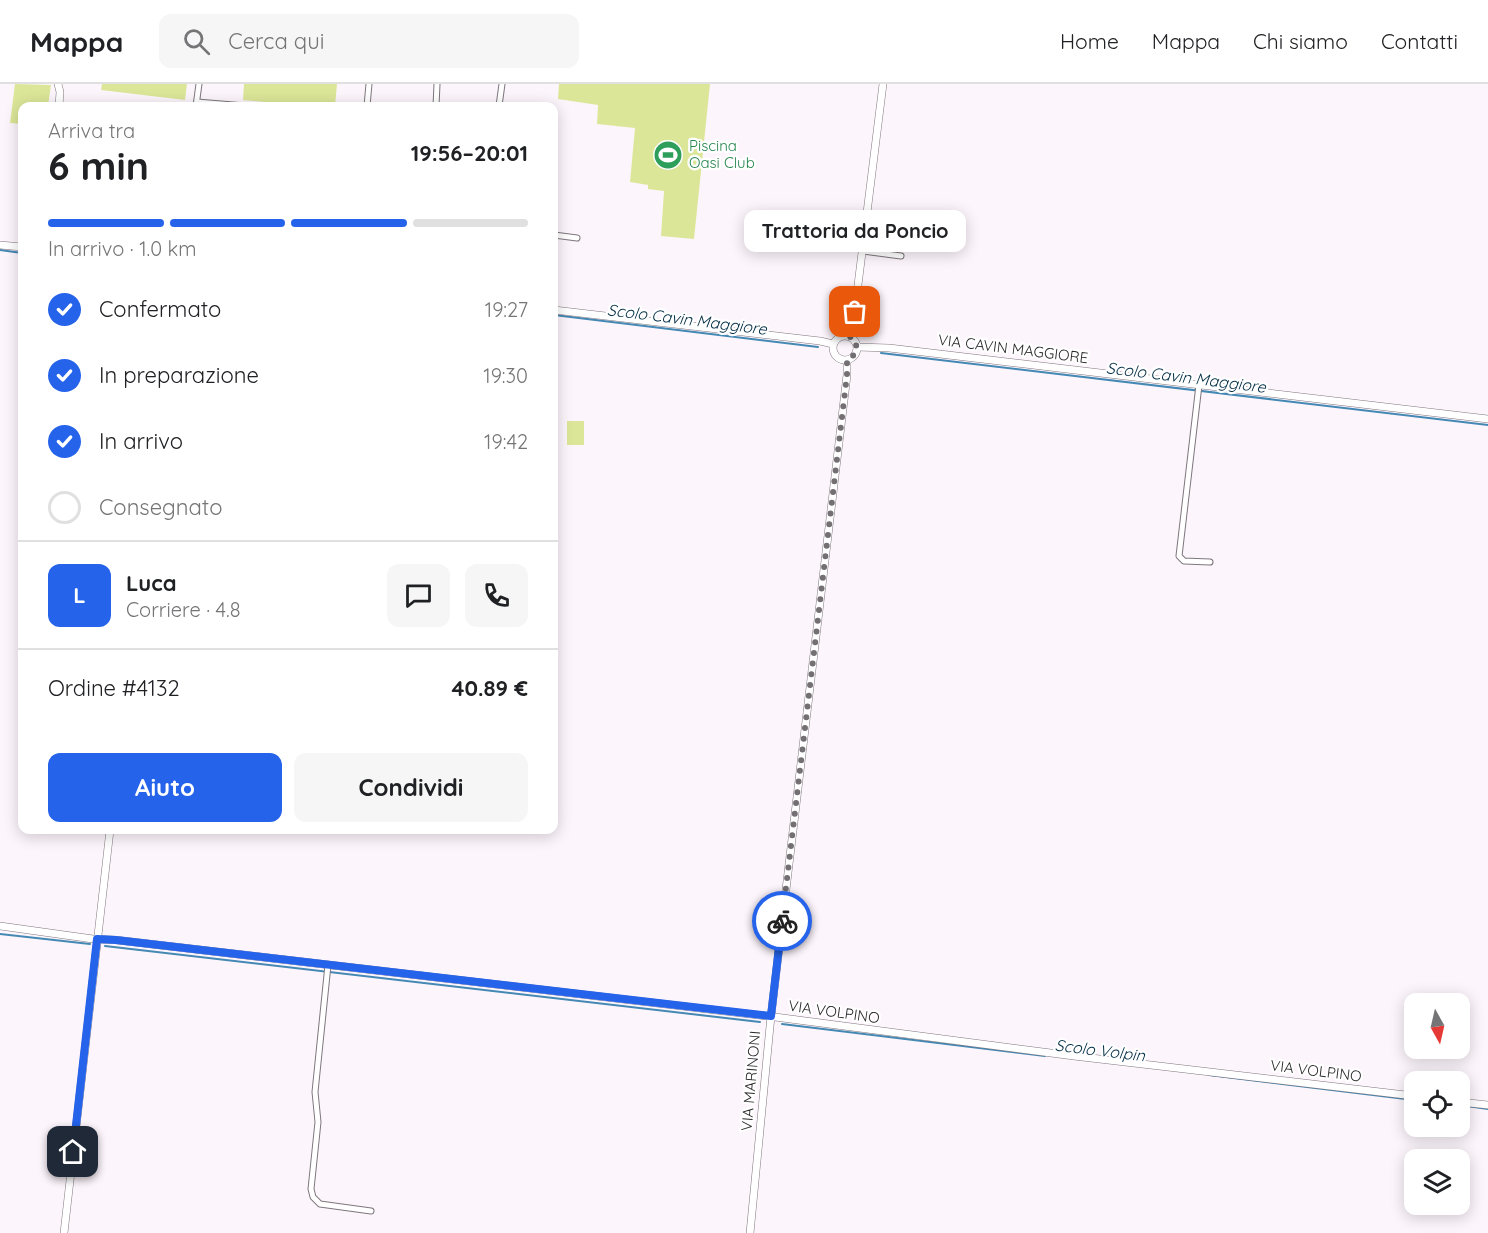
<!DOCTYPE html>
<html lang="it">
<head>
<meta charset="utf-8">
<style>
  body { margin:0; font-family:Quicksand,sans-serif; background:#f6f6f6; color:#202124; height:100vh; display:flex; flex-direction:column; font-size:22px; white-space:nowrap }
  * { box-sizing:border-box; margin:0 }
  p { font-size:20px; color:#757577 }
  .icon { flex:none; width:33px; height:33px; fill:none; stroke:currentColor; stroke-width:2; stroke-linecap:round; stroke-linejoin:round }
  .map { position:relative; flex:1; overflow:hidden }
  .details { position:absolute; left:18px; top:18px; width:540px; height:732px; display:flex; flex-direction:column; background:#fff; border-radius:12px; box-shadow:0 3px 15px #0003 }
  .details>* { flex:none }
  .needle { width:39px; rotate:172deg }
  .buttons { position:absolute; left:1404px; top:909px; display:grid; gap:12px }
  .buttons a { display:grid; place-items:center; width:66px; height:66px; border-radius:12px; background:#fff; box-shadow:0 3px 15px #0003; font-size:30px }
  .pin { position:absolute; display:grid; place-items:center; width:51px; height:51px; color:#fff; margin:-26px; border-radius:12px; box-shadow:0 3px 9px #0006 }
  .courier { position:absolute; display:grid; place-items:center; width:60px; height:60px; margin:-30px; border:4px solid #2563eb; border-radius:50%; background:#fff; color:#222; box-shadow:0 2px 8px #0007 }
  .bubble { position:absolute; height:42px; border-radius:12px; background:#fff; box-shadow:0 3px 15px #0003; font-size:20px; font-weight:700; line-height:42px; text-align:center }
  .overview em { font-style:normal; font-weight:700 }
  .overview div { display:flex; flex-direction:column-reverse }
  .overview { display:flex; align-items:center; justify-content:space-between; height:102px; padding:0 30px }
  h1 { font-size:39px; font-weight:700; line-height:45px }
  .bar { display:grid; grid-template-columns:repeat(4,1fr); gap:9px 6px; align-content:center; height:72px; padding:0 30px }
  .bar i { height:8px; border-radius:4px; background:#e0e0e0 }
  .bar .selected { background:#2563eb }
  .bar p { grid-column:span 4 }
  .line { display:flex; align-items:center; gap:15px; padding:0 30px; border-top:2px solid #e0e0e0 }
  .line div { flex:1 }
  .round { display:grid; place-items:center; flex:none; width:63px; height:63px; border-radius:12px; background:#f6f6f6 }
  ol { padding:0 30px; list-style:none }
  li { display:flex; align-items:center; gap:18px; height:66px }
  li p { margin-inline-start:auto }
  li .icon { padding:6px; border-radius:50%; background:#2563eb; color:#fff; stroke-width:4 }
  li:last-child { color:#757577 }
  li i { width:33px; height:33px; border:3px solid #e0e0e0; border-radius:50% }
  .button { display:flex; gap:12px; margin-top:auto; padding:12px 30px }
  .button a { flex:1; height:69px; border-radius:12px; background:#2563eb; color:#fff; font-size:24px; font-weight:700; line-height:69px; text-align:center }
  .button a+a { background:#f6f6f6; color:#202124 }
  header { display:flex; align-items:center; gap:36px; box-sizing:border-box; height:84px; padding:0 30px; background:#fff; border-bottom:2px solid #e0e0e0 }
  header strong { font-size:28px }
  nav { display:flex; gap:33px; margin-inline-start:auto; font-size:21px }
  .search { width:420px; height:54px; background:#f6f6f6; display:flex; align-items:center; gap:15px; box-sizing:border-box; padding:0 21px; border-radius:12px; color:#757577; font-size:22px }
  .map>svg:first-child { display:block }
</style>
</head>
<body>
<header>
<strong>Mappa</strong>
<div class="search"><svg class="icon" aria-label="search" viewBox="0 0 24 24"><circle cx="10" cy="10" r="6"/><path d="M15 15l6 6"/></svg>Cerca qui</div>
<nav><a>Home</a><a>Mappa</a><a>Chi siamo</a><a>Contatti</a></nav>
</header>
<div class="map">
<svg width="1488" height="1149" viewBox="0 0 1488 1149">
  <rect width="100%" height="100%" fill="#fdf5fc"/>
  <!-- green -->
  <g fill="#dce698">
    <polygon points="15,0 51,1 48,22 22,22 22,40 10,39"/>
    <polygon points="102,0 187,0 185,16 101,6"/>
    <polygon points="244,0 337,0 335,22 310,22 243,16"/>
    <polygon points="559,0 710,0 694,155 661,152 664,107 648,105 648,101 630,98 635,44 597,40 598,21 558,15"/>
    <rect x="567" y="337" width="17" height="24"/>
  </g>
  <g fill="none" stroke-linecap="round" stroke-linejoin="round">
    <!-- stream -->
    <g stroke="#4488b4" stroke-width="2">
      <polyline points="0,166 22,169"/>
      <polyline points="554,231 818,263"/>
      <polyline points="881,269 1488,341"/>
      <polyline points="0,850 90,860"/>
      <polyline points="105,862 760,938"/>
      <polyline points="782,940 1045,972"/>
      <polyline points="1209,991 1414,1016"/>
      <polyline points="1460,1021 1488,1025"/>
    </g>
    <!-- street casing -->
    <g stroke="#7e777d" stroke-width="7">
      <g id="street">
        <polyline points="197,18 245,22"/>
        <polyline points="196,22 199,0"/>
        <polyline points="367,22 369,0"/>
        <polyline points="436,22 437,0"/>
        <polyline points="499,22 502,0"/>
        <polyline points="554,151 577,154"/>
        <polyline points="863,167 901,172"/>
        <polyline points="1199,301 1179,472 1184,477 1210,478"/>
        <polyline points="328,881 315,1008 318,1038 311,1105 313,1113 320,1120 371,1127"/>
      </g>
    </g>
    <!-- secondary casing -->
    <g stroke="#7e777d" stroke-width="8">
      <g id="secondary">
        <polyline points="58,0 60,8 59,22"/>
        <polyline points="0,161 22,163"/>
        <polyline points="554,226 820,257 833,260"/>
        <polyline points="849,252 853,241 883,0"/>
        <circle cx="845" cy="264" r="12"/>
        <polyline points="857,263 889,264 1488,335"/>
        <polyline points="0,842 93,855 116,856 775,933 1074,972 1414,1012"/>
        <polyline points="1460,1018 1488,1021"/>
        <polyline points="64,1149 110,746"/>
        <polyline points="750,1149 771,932 847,291 847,276"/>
      </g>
    </g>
    <!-- street -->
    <use href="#street" stroke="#fff" stroke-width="5"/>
    <!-- secondary -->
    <use href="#secondary" stroke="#fff" stroke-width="7"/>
  </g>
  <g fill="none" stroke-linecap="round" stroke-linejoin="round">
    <!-- done -->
    <path stroke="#736f73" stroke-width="6" stroke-dasharray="0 10.8" d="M 782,837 L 847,291 L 847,276 C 858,271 860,259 849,252 L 855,228"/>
    <!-- route -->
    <polyline stroke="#2563eb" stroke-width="8" points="73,1068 97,855 116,856 771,932 782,837"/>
  </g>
  <!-- icons -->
  <defs>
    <g id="stadium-disc" transform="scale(1.5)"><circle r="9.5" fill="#2e9e5b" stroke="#fff"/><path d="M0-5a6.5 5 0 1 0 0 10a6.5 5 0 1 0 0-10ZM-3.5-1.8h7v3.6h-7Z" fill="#fff"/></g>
  </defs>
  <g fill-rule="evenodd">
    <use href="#stadium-disc" x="668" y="71"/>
  </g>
  <g text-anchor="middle" stroke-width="4.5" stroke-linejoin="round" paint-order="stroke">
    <!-- leisure labels -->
    <g font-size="15" fill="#27864d" stroke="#fff" text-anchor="start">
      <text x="689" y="67">Piscina<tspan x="689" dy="17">Oasi Club</tspan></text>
    </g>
    <!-- street labels -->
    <g font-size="15" fill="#292729" stroke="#fff">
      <text transform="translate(1013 265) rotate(7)" y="5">VIA CAVIN MAGGIORE</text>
      <text transform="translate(834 928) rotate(8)" y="5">VIA VOLPINO</text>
      <text transform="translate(1316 987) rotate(7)" y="5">VIA VOLPINO</text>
      <text transform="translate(751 997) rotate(-85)" y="5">VIA MARINONI</text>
    </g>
    <!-- water labels -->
    <g font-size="16" font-style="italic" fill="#022e46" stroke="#fff">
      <text transform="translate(687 235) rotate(7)" y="6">Scolo Cavin Maggiore</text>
      <text transform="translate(1186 293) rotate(7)" y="6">Scolo Cavin Maggiore</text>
      <text transform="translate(1100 966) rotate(7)" y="6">Scolo Volpin</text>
    </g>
  </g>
</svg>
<div class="buttons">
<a><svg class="needle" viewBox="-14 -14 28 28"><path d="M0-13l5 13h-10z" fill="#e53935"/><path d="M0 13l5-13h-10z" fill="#757577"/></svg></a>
<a><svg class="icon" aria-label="locate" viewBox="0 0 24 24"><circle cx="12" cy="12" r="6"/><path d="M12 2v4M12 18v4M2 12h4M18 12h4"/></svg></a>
<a><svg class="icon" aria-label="layers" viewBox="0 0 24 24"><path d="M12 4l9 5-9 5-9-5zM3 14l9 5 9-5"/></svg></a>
</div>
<div class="pin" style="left:855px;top:228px;background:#ea580c"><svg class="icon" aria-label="bag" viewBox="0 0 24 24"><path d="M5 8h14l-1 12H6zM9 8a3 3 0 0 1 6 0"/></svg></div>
<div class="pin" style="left:73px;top:1068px;background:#1f2937"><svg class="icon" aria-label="home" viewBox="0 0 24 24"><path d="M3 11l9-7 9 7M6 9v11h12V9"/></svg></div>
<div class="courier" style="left:782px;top:837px"><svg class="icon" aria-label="bike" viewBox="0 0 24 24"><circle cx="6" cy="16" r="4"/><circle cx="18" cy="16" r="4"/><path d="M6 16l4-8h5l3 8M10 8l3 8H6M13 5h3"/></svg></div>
<div class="bubble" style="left:744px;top:126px;width:222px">Trattoria da Poncio</div>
<section class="details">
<div class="overview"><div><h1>6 min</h1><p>Arriva tra</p></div><em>19:56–20:01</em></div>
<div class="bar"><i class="selected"></i><i class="selected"></i><i class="selected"></i><i></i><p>In arrivo · 1.0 km</p></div>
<ol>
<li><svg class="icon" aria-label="check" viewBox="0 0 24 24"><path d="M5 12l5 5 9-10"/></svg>Confermato<p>19:27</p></li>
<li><svg class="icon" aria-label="check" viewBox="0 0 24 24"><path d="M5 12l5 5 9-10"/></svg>In preparazione<p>19:30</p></li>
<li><svg class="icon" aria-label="check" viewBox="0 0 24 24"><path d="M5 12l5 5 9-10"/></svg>In arrivo<p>19:42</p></li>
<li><i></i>Consegnato</li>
</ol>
<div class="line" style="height:108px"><b class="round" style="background:#2563eb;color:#fff">L</b><div><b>Luca</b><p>Corriere · 4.8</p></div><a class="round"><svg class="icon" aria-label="chat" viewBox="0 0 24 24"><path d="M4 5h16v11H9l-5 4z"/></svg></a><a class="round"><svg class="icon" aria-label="phone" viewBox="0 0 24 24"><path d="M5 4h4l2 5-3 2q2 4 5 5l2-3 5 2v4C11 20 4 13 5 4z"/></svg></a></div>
<div class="line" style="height:78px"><div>Ordine #4132</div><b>40.89 €</b></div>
<div class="button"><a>Aiuto</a><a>Condividi</a></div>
</section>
</div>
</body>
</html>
